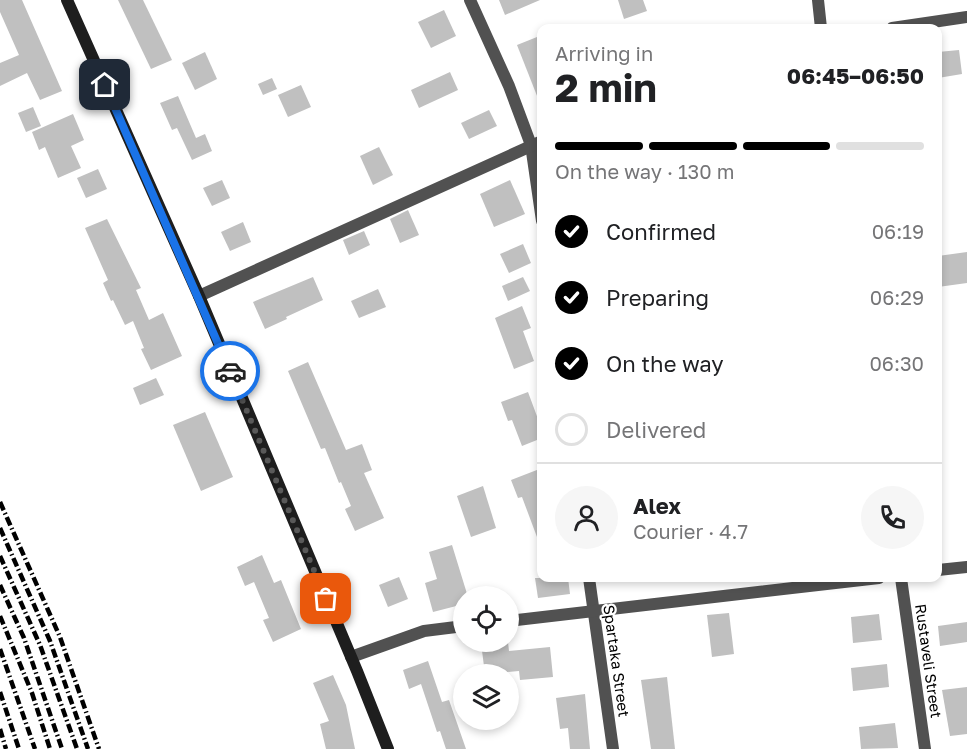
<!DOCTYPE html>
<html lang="en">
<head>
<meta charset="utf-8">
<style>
  body { margin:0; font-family:"Golos Text",sans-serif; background:#f6f6f6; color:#202124; height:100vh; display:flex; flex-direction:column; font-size:22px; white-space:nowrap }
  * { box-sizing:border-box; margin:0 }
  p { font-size:20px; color:#757577 }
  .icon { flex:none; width:33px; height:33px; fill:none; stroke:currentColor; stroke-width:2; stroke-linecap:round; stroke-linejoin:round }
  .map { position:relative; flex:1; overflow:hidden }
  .sheet { position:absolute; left:537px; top:24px; width:405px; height:558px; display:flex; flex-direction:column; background:#fff; border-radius:12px; box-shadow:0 3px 9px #0003 }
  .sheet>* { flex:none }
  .fabs { position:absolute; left:453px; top:586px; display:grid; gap:12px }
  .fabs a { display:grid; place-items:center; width:66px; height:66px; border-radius:50%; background:#fff; box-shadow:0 3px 9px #0003; font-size:30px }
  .pin { position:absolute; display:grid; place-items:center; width:51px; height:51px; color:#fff; margin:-26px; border-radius:12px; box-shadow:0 3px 9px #0006 }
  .courier { position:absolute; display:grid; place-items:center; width:60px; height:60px; margin:-30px; border:4px solid #1a73e8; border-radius:50%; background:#fff; color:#222; box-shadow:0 2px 8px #0007 }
  .summary em { font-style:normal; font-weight:700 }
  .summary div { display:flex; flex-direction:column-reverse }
  .summary { display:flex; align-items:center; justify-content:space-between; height:102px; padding:0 18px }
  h1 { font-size:39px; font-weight:700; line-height:45px }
  .bar { display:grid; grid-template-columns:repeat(4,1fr); gap:9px 6px; align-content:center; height:72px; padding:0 18px }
  .bar i { height:8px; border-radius:4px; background:#e0e0e0 }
  .bar .current { background:#000 }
  .bar p { grid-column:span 4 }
  .line { display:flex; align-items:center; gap:15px; padding:0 18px; border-top:2px solid #e0e0e0 }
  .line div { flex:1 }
  .round { display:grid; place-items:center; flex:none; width:63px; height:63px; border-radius:32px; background:#f6f6f6 }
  ol { padding:0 18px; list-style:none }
  li { display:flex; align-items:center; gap:18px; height:66px }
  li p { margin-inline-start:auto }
  li .icon { padding:6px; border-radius:50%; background:#000; color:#fff; stroke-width:4 }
  li:last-child { color:#757577 }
  li i { width:33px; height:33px; border:3px solid #e0e0e0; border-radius:50% }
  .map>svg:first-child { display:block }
</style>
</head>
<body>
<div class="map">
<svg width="967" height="749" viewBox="0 0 967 749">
  <rect width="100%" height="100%" fill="#fff"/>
  <!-- building -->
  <g fill="#c0c0c0">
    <polygon points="0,0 22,0 62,91 40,100 27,73 0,86 0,63 19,55 0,12"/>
    <polygon points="118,0 143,0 172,60 151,69"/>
    <polygon points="499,0 540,0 505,15"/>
    <polygon points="618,0 643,0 647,11 624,19"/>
    <polygon points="444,10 456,36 431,48 418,22"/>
    <polygon points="542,35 542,106 541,106 517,45"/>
    <polygon points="959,50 962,74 938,78 938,52"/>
    <polygon points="205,52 217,79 195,90 182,63"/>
    <polygon points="450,72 458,90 419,108 411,90"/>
    <polygon points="272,78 277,89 263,95 258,84"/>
    <polygon points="301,85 311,107 288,117 278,95"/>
    <polygon points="178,96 196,138 205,134 212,151 192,160 177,128 172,130 160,103"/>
    <polygon points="33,107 41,126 26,132 18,113"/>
    <polygon points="489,110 497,126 469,139 461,123"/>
    <polygon points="73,114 84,140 71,146 81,168 58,178 45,147 39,150 32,132"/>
    <polygon points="379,147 393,175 373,185 360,156"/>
    <polygon points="98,169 107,189 86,198 77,178"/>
    <polygon points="222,180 230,198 212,206 203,188"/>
    <polygon points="510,180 525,214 494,227 480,194"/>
    <polygon points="408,210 419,235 400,243 390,219"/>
    <polygon points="107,219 141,288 136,290 149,320 163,313 182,356 151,370 141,349 144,348 133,321 125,325 113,300 111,301 103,283 108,280 85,228"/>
    <polygon points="243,222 251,242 230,251 221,232"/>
    <polygon points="364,231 370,245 349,255 343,240"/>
    <polygon points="523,244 531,263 509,273 500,254"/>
    <polygon points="967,252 967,283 938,287 938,256"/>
    <polygon points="313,277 323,300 286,317 287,319 265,329 253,302"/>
    <polygon points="523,277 530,291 508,301 502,286"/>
    <polygon points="378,289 386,307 359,318 351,301"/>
    <polygon points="522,306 531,328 523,331 534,361 514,369 495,318"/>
    <polygon points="308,362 346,450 362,444 372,470 364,473 384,518 355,531 345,509 351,506 341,482 339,483 325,448 321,449 288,371"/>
    <polygon points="156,378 164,395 140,405 133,388"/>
    <polygon points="528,392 538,419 542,418 542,438 522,446 512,420 508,421 501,402"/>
    <polygon points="205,412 233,477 201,491 173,425"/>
    <polygon points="542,468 542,545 540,545 522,497 518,498 511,480"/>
    <polygon points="483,486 496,528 471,537 457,496"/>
    <polygon points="452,545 468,597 464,597 464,604 433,612 425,583 437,579 429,552"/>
    <polygon points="262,555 274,583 281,580 301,629 273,642 263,620 269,618 254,582 245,586 237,567"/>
    <polygon points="399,577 408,599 388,607 379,585"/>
    <polygon points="535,578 568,578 570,594 538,598"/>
    <polygon points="729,613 734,654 712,657 707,615"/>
    <polygon points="879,614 882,640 853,643 851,617"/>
    <polygon points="967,622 967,642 940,646 938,626"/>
    <polygon points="508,642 509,651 550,647 553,677 520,680 519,671 485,674 481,643"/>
    <polygon points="428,661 442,702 449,700 466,749 446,749 440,731 437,732 421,684 409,689 403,670"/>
    <polygon points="887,664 889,687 853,691 851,668"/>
    <polygon points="333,675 346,705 355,749 326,749 320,724 329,721 313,683"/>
    <polygon points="667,677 675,749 651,749 641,680"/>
    <polygon points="967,687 967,734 950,736 942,690"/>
    <polygon points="585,694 590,749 570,749 568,728 560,729 556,698"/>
    <polygon points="895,723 898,748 861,749 859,727"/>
  </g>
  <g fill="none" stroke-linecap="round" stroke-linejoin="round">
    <!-- street -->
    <g stroke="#515151" stroke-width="12">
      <polyline points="470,0 509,86 531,145 542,221"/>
      <polyline points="818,0 821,28"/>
      <polyline points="892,28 967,17"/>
      <polyline points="199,296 542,141"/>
      <polyline points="938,570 967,567"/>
      <polyline points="589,578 613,749"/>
      <polyline points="901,578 925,749"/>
      <polyline points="508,621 879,578"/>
      <polyline points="351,657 424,631 464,626"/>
    </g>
    <!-- secondary -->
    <polyline stroke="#1e1e1e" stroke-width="12" points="67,0 199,296 357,671 388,749"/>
    <!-- rail -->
    <g stroke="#000" stroke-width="4.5" stroke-dasharray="9 3 1.5 3" stroke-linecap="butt">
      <polyline points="0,502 60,637 99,749"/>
      <polyline points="0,528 50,641 88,749"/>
      <polyline points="0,556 40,645 77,749"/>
      <polyline points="0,585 24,638 62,749"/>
      <polyline points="0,616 32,693 50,749"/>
      <polyline points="0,649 35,749"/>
      <polyline points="0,692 19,749"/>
      <polyline points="0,729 6,749"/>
    </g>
  </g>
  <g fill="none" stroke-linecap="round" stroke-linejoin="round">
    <!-- done -->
    <polyline stroke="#595959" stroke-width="6" stroke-dasharray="0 10.8" points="230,371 326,599"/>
    <!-- route -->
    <polyline stroke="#1a73e8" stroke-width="8" points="105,85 230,371"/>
  </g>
  <g text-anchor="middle" stroke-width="4.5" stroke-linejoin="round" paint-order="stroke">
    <!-- street labels -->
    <g font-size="15" fill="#000" stroke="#fff">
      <text transform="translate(616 661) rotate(82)" y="5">Spartaka Street</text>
      <text transform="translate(928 661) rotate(82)" y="5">Rustaveli Street</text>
    </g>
  </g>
</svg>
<div class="fabs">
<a><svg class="icon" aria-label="locate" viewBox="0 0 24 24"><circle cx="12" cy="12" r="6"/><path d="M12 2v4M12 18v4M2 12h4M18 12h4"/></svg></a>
<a><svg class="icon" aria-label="layers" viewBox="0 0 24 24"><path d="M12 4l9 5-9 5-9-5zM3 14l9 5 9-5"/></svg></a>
</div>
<div class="pin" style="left:326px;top:599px;background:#ea580c"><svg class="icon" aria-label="bag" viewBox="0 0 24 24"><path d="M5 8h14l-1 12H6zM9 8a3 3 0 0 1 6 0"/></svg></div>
<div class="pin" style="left:105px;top:85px;background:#1f2937"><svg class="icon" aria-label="home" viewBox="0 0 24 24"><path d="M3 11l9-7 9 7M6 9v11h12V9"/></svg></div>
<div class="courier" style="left:230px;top:371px"><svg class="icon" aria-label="car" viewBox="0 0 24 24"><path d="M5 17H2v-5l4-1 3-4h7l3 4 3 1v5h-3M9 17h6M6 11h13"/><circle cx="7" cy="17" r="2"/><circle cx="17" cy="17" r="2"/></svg></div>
<section class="sheet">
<div class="summary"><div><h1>2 min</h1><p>Arriving in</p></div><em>06:45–06:50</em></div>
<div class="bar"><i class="current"></i><i class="current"></i><i class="current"></i><i></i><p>On the way · 130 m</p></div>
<ol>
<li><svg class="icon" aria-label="check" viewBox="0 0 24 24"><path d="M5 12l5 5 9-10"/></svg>Confirmed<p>06:19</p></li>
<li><svg class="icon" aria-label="check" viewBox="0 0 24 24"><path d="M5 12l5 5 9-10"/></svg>Preparing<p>06:29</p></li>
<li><svg class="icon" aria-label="check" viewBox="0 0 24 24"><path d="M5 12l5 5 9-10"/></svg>On the way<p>06:30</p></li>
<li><i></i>Delivered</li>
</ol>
<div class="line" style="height:108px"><a class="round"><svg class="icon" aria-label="person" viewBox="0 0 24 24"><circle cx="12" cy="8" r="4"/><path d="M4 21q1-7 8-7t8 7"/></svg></a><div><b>Alex</b><p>Courier · 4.7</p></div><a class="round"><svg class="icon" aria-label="phone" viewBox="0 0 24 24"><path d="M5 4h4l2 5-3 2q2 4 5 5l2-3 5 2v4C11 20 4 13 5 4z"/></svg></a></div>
</section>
</div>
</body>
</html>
